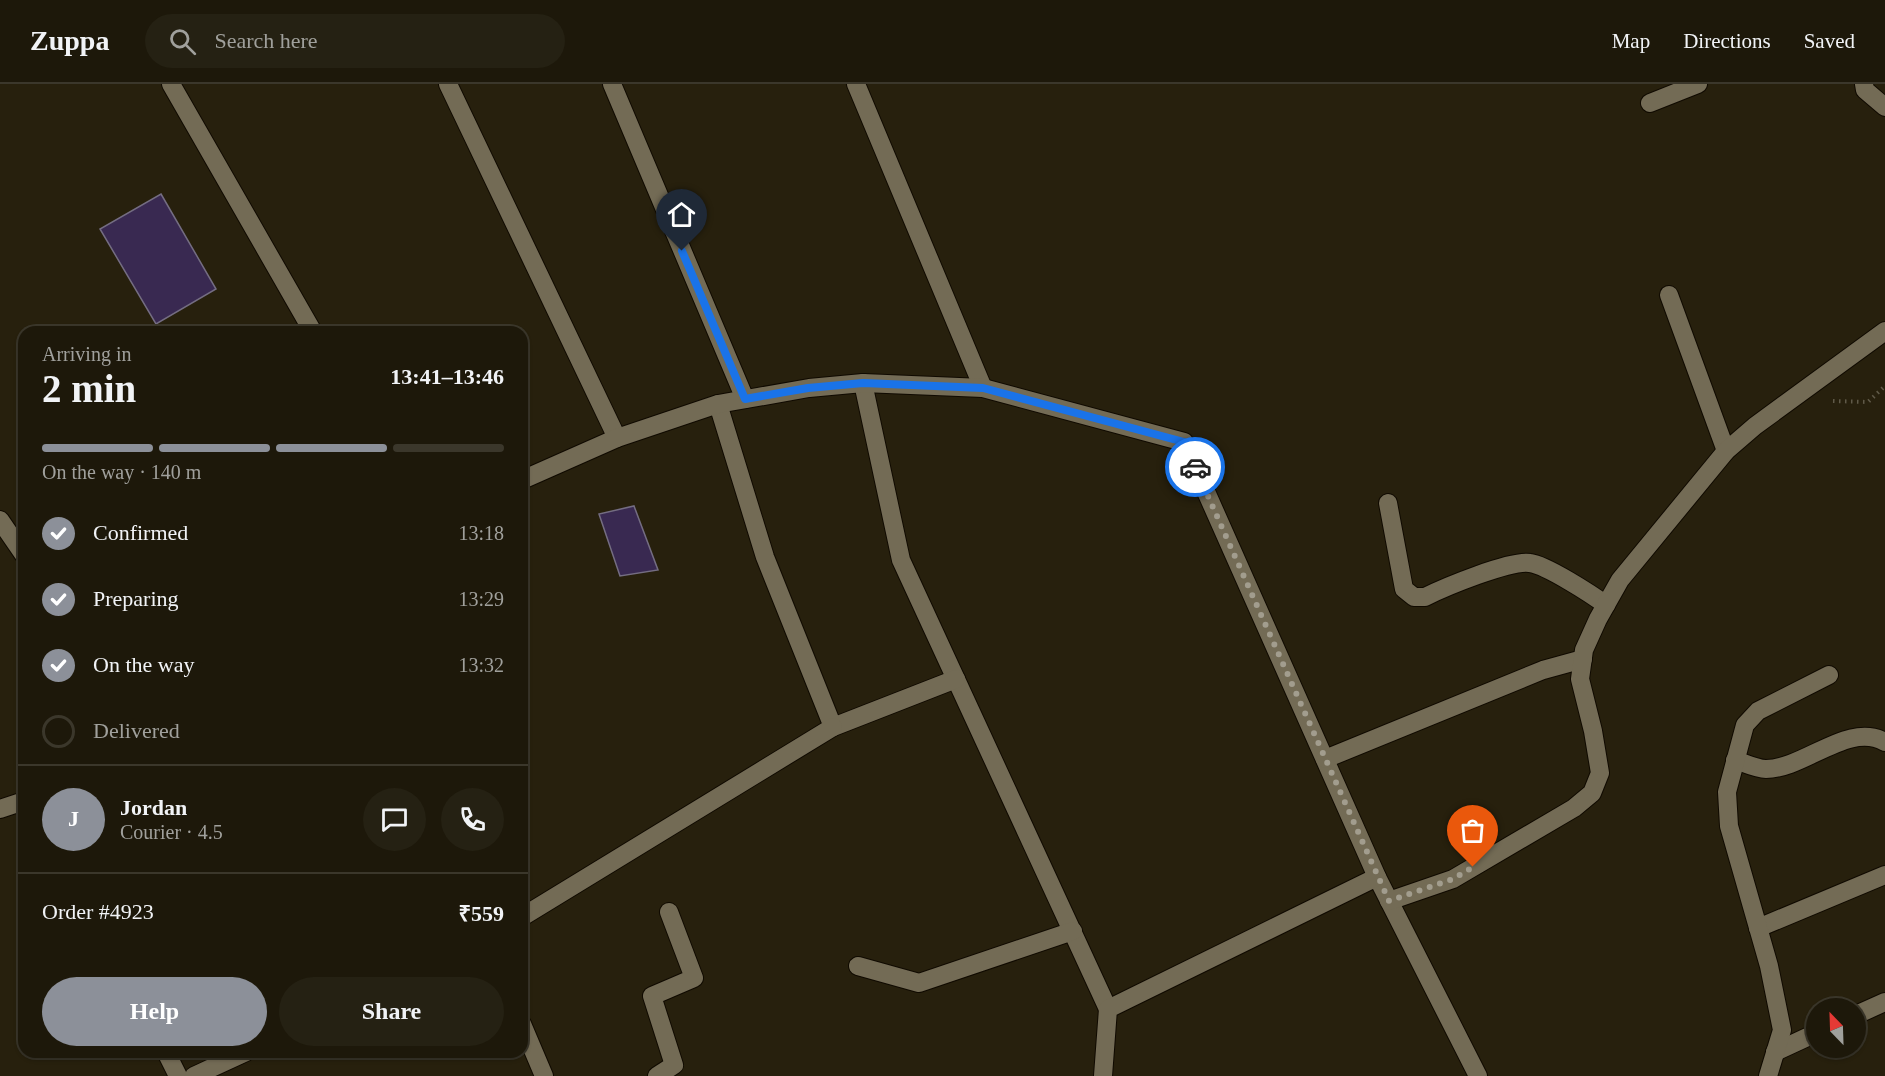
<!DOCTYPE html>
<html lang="en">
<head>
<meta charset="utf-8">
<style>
  body { margin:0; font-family:"Times New Roman",serif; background:#252113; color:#f1f3f6; height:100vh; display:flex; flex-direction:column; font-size:22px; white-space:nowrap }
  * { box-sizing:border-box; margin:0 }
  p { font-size:20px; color:#a0a09c }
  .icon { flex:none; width:33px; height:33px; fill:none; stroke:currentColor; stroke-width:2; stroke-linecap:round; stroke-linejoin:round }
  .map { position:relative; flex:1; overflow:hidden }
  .panel { position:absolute; left:18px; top:242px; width:510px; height:732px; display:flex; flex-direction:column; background:#1d180a; border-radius:18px; box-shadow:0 2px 4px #0004,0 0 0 2px #3b372b }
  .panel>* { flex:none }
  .needle { width:39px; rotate:337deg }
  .fabs { position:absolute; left:1806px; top:914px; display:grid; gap:12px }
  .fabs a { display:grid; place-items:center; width:60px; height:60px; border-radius:50%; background:#1d180a; box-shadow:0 2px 4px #0004,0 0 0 2px #3b372b; font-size:30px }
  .pin { position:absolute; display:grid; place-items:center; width:51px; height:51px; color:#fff; margin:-62px -26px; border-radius:50% 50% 50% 0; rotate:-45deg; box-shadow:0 0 6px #0007 }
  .pin .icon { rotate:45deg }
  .courier { position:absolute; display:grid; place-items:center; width:60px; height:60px; margin:-30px; border:4px solid #1a73e8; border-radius:50%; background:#fff; color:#222; box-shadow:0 2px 8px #0007 }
  .head em { font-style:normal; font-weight:700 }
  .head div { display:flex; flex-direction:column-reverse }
  .head { display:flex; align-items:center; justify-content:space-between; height:102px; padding:0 24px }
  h1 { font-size:39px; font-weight:700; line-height:45px }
  .bar { display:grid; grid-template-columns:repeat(4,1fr); gap:9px 6px; align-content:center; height:72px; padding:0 24px }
  .bar i { height:8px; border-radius:4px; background:#3b372b }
  .bar .current { background:#8c9099 }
  .bar p { grid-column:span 4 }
  .line { display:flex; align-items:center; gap:15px; padding:0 24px; border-top:2px solid #3b372b }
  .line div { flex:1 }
  .round { display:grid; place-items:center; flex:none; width:63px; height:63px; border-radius:32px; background:#252113 }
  ol { padding:0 24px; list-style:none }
  li { display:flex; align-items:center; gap:18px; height:66px }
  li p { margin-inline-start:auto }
  li .icon { padding:6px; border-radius:50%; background:#8c9099; color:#fff; stroke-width:4 }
  li:last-child { color:#a0a09c }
  li i { width:33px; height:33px; border:3px solid #3b372b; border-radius:50% }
  .cta { display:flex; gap:12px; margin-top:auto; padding:12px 24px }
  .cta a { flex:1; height:69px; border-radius:36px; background:#8c9099; color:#fff; font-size:24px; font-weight:700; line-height:69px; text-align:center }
  .cta a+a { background:#252113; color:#f1f3f6 }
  header { display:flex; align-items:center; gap:36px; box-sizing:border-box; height:84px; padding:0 30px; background:#1d180a; border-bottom:2px solid #3b372b }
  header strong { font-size:28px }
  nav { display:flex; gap:33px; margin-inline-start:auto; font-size:21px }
  .search { width:420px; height:54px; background:#252113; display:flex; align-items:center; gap:15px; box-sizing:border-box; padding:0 21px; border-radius:33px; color:#a0a09c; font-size:22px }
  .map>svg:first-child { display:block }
</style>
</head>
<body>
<header>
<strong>Zuppa</strong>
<div class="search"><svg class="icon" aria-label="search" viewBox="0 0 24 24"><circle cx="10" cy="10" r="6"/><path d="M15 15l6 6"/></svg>Search here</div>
<nav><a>Map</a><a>Directions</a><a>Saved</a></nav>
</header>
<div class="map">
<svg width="1885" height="992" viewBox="0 0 1885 992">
  <rect width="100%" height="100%" fill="#27200d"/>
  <!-- building -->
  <g fill="#392951" stroke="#746d82" stroke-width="1.5">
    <polygon points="161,110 216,205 156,240 100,145"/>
    <polygon points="634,422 658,486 620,492 599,430"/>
  </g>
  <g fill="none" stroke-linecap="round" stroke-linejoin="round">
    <!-- minor casing -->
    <g stroke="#100a00" stroke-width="20">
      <g id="minor">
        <polyline points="171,0 313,248"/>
        <polyline points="448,0 617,354"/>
        <polyline points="612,0 745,315"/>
        <polyline points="856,0 983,304"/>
        <polyline points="1864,0 1865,6 1885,23"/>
        <polyline points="1650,19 1698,0"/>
        <polyline points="1669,211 1726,367"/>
        <polyline points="863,299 901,476 1108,925"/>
        <polyline points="718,320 765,473 833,643 956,595"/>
        <polyline points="522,396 617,354 718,320 809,304 863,299 983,304 1184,358 1377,793 1478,992"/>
        <path d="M 1388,419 L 1404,505 L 1414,513 L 1425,513 C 1445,503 1510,476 1530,479 C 1546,481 1591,510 1606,521"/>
        <polyline points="0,436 24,471"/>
        <polyline points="1325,675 1543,586 1583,575"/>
        <path d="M 1735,676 C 1744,679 1757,685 1766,685 C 1804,685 1849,637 1885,658"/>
        <polyline points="0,725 24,717"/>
        <polyline points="1389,817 1453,795 1574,724 1592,709 1600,689 1593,647 1580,595 1584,566 1598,535 1620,496 1726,367 1755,342 1885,247"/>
        <polyline points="522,833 833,643"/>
        <polyline points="1758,844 1885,791"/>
        <polyline points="858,882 919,899 1073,847"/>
        <polyline points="1856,931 1885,918"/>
        <polyline points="522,940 544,992"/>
        <polyline points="166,968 178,992"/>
        <polyline points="1775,968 1816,949"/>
        <polyline points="194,992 246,968"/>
        <polyline points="657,992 674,981 652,912 694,894 669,828"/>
        <polyline points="1103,992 1108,925 1377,793"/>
        <polyline points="1768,992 1782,946 1769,882 1729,742 1727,708 1745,641 1758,627 1829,591"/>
      </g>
    </g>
    <!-- path -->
    <polyline stroke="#605a49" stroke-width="4" stroke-dasharray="1.5 4.5" stroke-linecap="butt" points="1833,317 1868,318 1885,302"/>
    <!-- minor -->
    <use href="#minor" stroke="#736b55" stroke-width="18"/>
  </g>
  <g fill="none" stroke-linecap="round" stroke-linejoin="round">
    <!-- done -->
    <polyline stroke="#a29d8e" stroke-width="6" stroke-dasharray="0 10.8" points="1195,383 1389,817 1453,795 1473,783"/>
    <!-- route -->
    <polyline stroke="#1a73e8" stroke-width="8" points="682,167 745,315 808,304 863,299 983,304 1184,358 1195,383"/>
  </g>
</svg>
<div class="fabs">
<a><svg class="needle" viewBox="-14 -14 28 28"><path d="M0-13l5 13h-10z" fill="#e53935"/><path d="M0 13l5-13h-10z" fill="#a0a09c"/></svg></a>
</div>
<div class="pin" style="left:1473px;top:783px;background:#ea580c"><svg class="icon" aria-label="bag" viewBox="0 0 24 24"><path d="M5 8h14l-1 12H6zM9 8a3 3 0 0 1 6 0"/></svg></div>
<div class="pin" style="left:682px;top:167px;background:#1f2937"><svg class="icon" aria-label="home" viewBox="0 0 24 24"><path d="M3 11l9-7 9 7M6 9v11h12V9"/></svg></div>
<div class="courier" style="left:1195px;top:383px"><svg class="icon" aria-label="car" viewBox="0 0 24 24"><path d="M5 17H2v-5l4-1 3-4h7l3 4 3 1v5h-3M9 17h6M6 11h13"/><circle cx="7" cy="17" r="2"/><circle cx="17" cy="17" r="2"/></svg></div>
<section class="panel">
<div class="head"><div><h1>2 min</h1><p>Arriving in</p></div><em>13:41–13:46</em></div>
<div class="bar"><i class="current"></i><i class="current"></i><i class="current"></i><i></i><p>On the way · 140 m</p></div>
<ol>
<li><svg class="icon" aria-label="check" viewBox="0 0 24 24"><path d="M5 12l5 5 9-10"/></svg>Confirmed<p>13:18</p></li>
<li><svg class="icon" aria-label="check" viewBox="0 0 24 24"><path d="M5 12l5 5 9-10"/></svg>Preparing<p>13:29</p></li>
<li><svg class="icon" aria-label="check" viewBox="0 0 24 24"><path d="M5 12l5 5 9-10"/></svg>On the way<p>13:32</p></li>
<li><i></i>Delivered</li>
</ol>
<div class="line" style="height:108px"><b class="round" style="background:#8c9099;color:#fff">J</b><div><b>Jordan</b><p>Courier · 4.5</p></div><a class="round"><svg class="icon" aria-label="chat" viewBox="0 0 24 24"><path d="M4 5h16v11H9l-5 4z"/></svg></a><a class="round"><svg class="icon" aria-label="phone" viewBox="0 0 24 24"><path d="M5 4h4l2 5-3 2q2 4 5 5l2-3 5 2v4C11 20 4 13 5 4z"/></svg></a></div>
<div class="line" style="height:78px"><div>Order #4923</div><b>₹559</b></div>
<div class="cta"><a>Help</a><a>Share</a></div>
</section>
</div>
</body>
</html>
